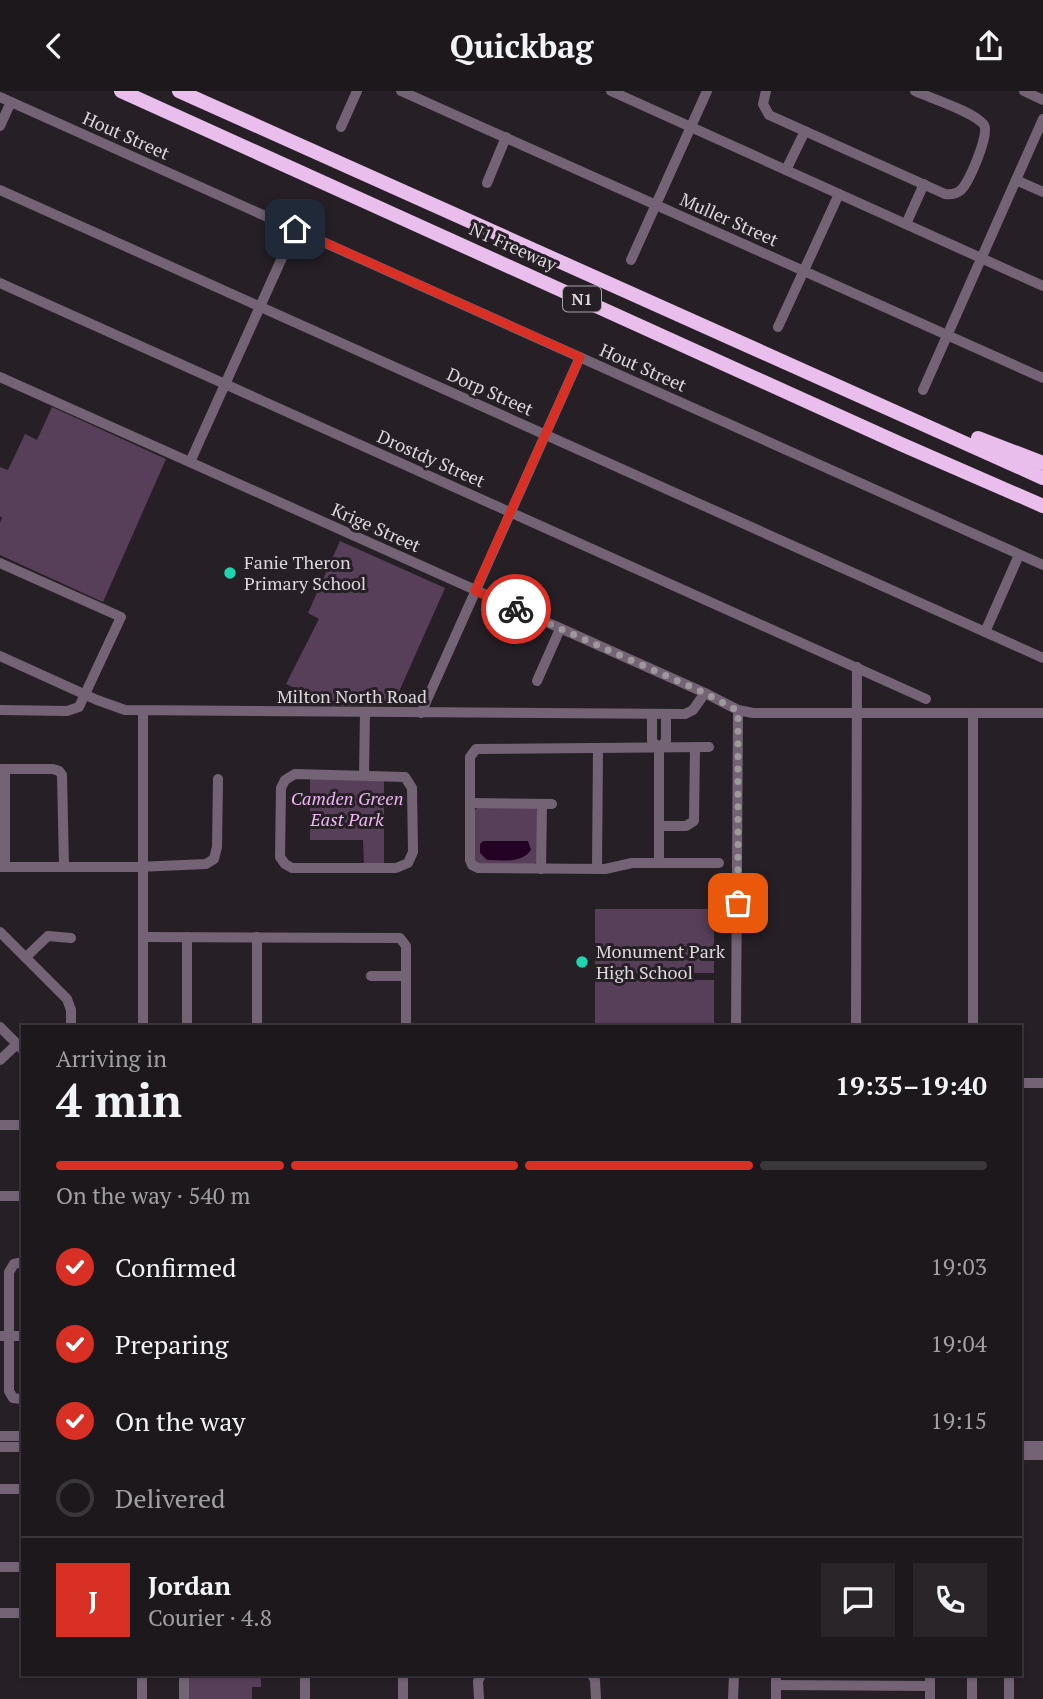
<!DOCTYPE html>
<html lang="en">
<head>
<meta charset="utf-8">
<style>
  body { margin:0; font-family:"PT Serif",serif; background:#292529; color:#f1f3f6; height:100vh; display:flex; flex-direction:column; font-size:26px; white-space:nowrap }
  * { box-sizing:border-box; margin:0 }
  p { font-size:23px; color:#a0a0a3 }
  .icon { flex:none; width:38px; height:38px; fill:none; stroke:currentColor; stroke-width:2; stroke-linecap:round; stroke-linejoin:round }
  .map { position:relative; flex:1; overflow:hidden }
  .sheet { position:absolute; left:21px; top:934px; width:1001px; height:651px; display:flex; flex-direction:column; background:#1c181c; border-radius:0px; box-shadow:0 2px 5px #0004,0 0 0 2px #3a373b }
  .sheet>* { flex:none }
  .pin { position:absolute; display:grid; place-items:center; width:60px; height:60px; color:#fff; margin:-30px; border-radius:14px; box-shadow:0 4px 10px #0006 }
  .courier { position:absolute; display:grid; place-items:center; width:70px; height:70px; margin:-35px; border:5px solid #d93025; border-radius:50%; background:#fff; color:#222; box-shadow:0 2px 9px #0007 }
  .summary em { font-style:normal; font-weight:700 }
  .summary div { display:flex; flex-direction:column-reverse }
  .summary { display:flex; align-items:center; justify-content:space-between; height:119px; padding:0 35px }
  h1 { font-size:46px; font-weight:700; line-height:52px }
  .bar { display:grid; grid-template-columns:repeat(4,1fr); gap:10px 7px; align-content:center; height:84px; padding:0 35px }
  .bar i { height:9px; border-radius:5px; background:#3a373b }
  .bar .selected { background:#d93025 }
  .bar p { grid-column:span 4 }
  .line { display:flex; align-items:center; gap:18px; padding:0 35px; border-top:2px solid #3a373b }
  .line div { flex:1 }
  .round { display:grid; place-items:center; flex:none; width:74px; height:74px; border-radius:0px; background:#292529 }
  ol { padding:0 35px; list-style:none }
  li { display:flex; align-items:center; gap:21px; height:77px }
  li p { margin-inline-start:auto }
  li .icon { padding:7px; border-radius:50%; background:#d93025; color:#fff; stroke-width:4 }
  li:last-child { color:#a0a0a3 }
  li i { width:38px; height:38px; border:4px solid #3a373b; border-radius:50% }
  header { display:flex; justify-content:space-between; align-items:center; height:91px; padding:0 35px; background:#1c181c; font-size:32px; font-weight:700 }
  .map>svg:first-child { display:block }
</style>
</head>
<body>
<header><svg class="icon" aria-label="back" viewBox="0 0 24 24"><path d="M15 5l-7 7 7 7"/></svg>Quickbag<svg class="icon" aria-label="share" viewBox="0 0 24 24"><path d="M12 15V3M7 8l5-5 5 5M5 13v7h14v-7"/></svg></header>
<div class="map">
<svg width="1043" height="1608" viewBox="0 0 1043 1608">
  <rect width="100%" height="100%" fill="#262026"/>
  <!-- green -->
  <g fill="#573f59">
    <polygon points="52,316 166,368 103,511 0,464 0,432 2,427 0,425 0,376 8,379 25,343 37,349"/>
    <polygon points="340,450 445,497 393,614 334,615 286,593 319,528 308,522"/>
    <polygon points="310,687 384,687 384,774 364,774 363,749 310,749"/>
    <polygon points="479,715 534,716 539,721 539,769 533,774 477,773 473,766 473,721"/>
    <rect x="595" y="818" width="119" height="64"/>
    <rect x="595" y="889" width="119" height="47"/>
    <polygon points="189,1584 261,1584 261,1596 252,1596 252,1608 189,1608"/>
  </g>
  <!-- water -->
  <path fill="#230226" d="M 483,750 L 528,750 L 531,759 C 521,773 503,769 487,769 L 480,762 L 480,753 Z"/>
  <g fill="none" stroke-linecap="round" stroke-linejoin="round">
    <!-- minor -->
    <g stroke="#746375" stroke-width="10">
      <polyline points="401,0 1043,287"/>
      <polyline points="611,0 1043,195"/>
      <path d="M 766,0 L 763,13 L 769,24 L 945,103 C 951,104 956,103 961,99 C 969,91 990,43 984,34 C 975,21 930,7 915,0"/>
      <polyline points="1024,0 1043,9"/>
      <polyline points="0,6 1043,474"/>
      <polyline points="0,35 11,11"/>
      <polyline points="341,36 357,0"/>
      <polyline points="786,79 805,40"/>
      <polyline points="1016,89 1043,101"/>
      <polyline points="487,92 506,46"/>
      <polyline points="0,99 1043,567"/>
      <polyline points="906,133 924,93"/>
      <polyline points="631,169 707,0"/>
      <polyline points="0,192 926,608"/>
      <polyline points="778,236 839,103"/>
      <polyline points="0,286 705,602 738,619 753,622 1043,622"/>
      <polyline points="923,299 1043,28"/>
      <polyline points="190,371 295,138"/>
      <polyline points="0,472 121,526 79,616 67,620 0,619"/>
      <polyline points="985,541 1019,464"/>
      <polyline points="0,565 97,609 125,619 685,623 693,619 705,602"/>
      <polyline points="537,590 560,538"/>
      <polyline points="421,622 580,266"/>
      <polyline points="652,623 652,650 659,657 659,772"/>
      <polyline points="709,656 476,658 470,666 470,769 472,774 478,777 605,778 632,772 719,772"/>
      <polyline points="659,657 666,650 666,623"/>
      <polyline points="0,678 53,678 59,680 62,684 64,776"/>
      <polygon points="295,683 405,686 412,697 413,761 408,772 396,777 292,777 285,773 280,766 281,697 285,689"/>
      <polyline points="364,684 365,621"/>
      <polyline points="470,712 552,713"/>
      <polyline points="659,735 686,735 694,730 695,656"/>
      <polyline points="0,776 137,776 206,773 214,768 217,756 218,688"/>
      <polyline points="5,776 5,678"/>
      <polyline points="541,778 542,713"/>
      <polyline points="597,778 598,657"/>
      <polyline points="0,841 67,908 71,919 71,936"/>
      <polyline points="143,846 400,847 406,855 406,936"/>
      <polyline points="187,846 187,936"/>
      <polyline points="26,866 48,845 71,847"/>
      <polyline points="371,885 406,885"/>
      <polyline points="0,936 23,959"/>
      <polyline points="143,936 143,620"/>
      <polyline points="257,936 257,846"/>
      <polyline points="736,936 738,619"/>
      <polyline points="856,936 857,576"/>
      <polyline points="973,936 973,622"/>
      <polyline points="0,969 17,953"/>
      <polyline points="1020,992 1043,992"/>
      <polyline points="0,1034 23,1034"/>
      <polyline points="0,1105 23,1105"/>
      <polyline points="23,1171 14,1173 9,1181 9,1300 13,1307 23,1308"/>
      <polyline points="0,1245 23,1245"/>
      <polyline points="0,1345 23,1345"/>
      <polyline points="1020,1355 1043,1355"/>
      <polyline points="0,1356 23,1356"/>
      <polyline points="1020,1364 1043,1364"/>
      <polyline points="0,1398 23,1398"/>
      <polyline points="0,1476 23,1476"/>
      <polyline points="0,1522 23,1522"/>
      <polyline points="142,1584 142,1608"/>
      <polyline points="184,1584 184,1608"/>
      <polyline points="592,1584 595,1589 596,1608"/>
      <polyline points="776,1594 930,1595"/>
      <polyline points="305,1608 305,1584"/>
      <polyline points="403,1608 403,1584"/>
      <polyline points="479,1608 478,1590 481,1584"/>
      <polyline points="733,1608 734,1584"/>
      <polyline points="776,1608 776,1584"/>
      <polyline points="930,1608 930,1584"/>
      <polyline points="972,1608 972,1584"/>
      <polyline points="1009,1608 1009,1584"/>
    </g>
    <!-- highway -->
    <g stroke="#e9bdec" stroke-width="14">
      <polyline points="121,0 903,354 1043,415"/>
      <polyline points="179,0 1043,387"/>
      <polyline points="978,347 1043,372"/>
    </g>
  </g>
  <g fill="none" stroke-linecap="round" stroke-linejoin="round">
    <!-- done -->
    <polyline stroke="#9c989c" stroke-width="7" stroke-dasharray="0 12.6" points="516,518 705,602 738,620 738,812"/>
    <!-- route -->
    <polyline stroke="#d93025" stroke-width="9" points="295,138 580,266 475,500 516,518"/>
  </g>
  <!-- markers -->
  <g fill="#1ed5b0" stroke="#262026" stroke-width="2.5">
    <circle cx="230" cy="482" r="7"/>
    <circle cx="582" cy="871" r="7"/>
  </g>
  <g text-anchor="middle" stroke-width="6" stroke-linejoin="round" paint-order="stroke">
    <!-- shield labels -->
    <rect fill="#262026" stroke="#a5a1a5" stroke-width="2" x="563" y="195.5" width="38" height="25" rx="5"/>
    <g font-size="16" font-weight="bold" fill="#dcd8dc">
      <text x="582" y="214">N1</text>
    </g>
    <!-- street labels -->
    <g font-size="18" fill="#dcd8dc" stroke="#262026">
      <text transform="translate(126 45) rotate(24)" y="6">Hout Street</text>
      <text transform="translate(729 129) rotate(24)" y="6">Muller Street</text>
      <text transform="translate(513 156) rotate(24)" y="6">N1 Freeway</text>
      <text transform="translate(643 277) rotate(24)" y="6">Hout Street</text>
      <text transform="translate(490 301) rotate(24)" y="6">Dorp Street</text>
      <text transform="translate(431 368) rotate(24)" y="6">Drostdy Street</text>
      <text transform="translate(376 437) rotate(24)" y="6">Krige Street</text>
      <text x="352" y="612">Milton North Road</text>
    </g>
    <!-- poi labels -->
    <g font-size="18" fill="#dcd8dc" stroke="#262026" text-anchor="start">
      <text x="244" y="478">Fanie Theron<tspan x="244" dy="21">Primary School</tspan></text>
      <text x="596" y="867">Monument Park<tspan x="596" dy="21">High School</tspan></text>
    </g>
    <!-- park labels -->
    <g font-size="18" font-style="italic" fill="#f0b3f5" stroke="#262026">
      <text x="347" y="714">Camden Green<tspan x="347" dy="21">East Park</tspan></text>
    </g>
  </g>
</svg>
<div class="pin" style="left:738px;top:812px;background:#ea580c"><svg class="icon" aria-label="bag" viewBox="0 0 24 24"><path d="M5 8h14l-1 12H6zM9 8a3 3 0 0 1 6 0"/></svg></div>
<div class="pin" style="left:295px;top:138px;background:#1f2937"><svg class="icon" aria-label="home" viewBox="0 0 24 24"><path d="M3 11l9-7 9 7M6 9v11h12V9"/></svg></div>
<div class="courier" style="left:516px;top:518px"><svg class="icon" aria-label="bike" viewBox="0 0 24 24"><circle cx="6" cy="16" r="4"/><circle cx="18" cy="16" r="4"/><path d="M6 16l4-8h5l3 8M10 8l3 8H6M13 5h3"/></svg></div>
<section class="sheet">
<div class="summary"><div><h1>4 min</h1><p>Arriving in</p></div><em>19:35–19:40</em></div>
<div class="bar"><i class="selected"></i><i class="selected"></i><i class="selected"></i><i></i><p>On the way · 540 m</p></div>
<ol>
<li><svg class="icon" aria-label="check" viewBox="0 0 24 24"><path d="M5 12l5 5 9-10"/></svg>Confirmed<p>19:03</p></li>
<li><svg class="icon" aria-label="check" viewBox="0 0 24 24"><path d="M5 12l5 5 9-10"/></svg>Preparing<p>19:04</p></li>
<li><svg class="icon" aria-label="check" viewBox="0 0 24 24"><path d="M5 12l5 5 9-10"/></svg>On the way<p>19:15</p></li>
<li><i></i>Delivered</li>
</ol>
<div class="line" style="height:126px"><b class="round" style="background:#d93025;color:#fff">J</b><div><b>Jordan</b><p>Courier · 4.8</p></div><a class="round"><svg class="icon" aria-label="chat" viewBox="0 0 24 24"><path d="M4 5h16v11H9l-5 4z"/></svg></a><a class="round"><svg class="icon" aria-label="phone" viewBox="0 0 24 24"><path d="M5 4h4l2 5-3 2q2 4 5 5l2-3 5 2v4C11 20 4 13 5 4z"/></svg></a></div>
</section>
</div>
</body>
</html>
